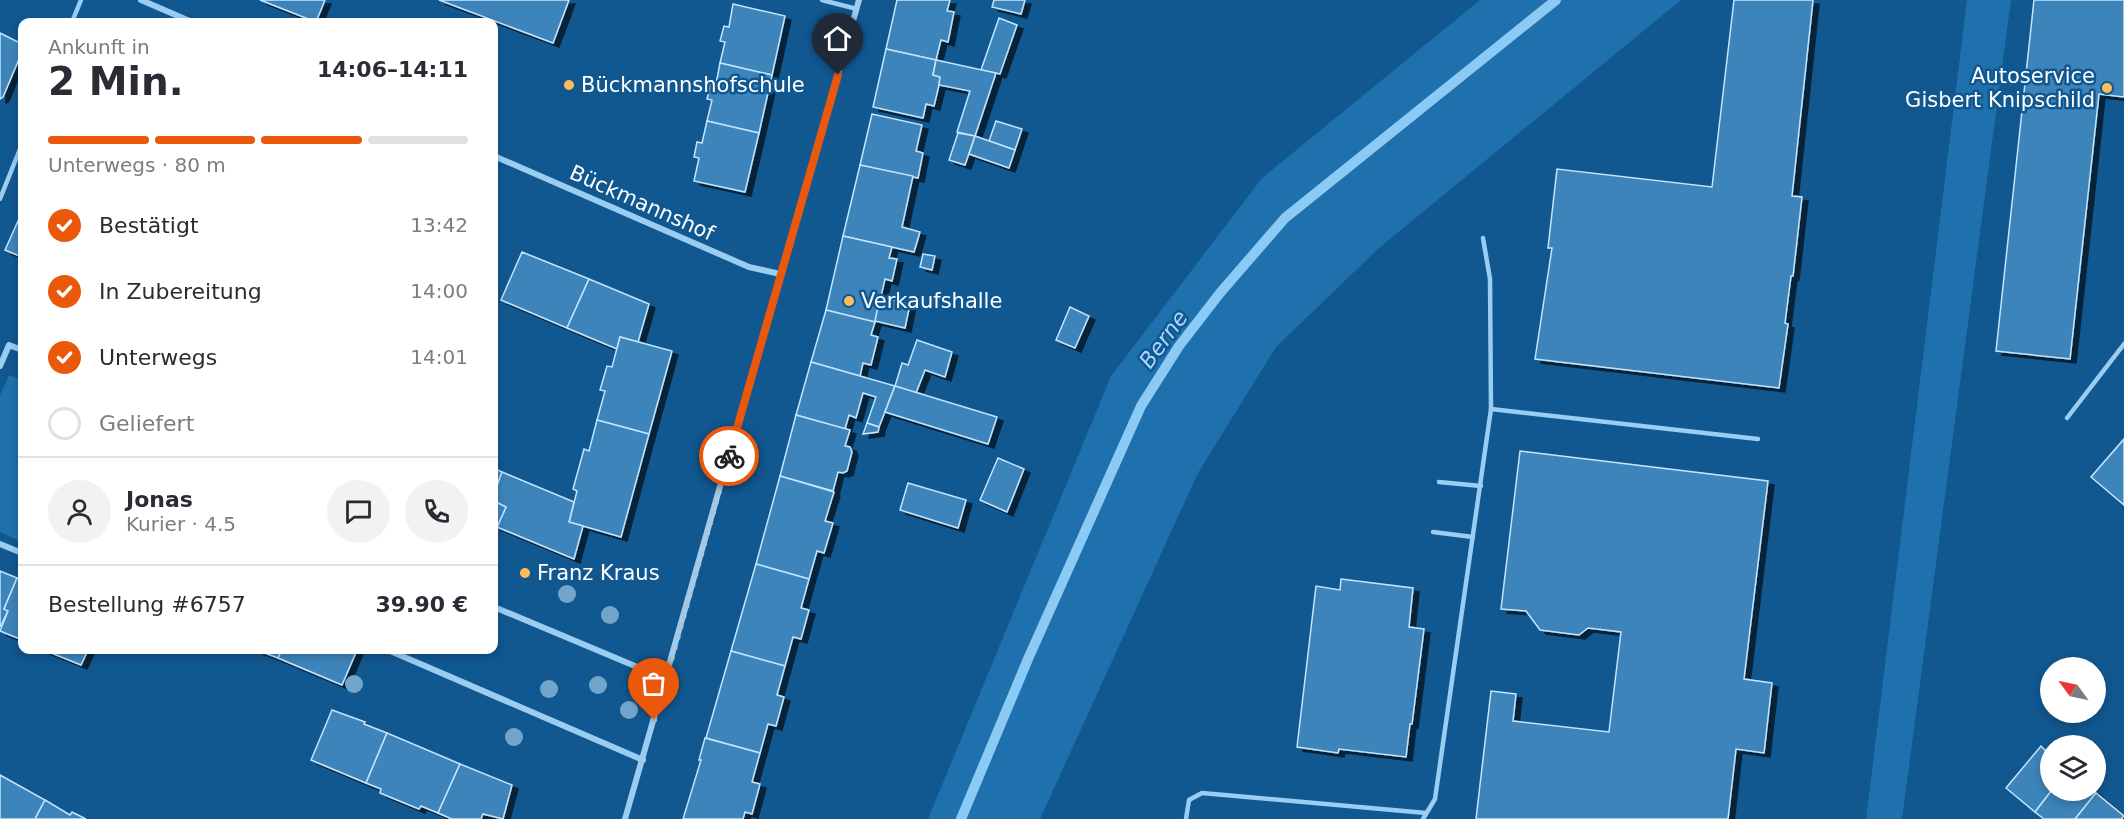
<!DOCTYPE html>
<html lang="de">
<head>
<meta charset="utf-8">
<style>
  body { margin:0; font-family:"DejaVu Sans",sans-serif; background:#f2f2f3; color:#2b2b33; height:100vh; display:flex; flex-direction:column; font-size:22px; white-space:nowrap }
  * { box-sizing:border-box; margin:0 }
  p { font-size:20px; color:#7c7c81 }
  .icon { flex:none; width:33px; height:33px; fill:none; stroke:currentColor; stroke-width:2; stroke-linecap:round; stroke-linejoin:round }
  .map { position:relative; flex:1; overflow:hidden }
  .side { position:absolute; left:18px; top:18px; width:480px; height:636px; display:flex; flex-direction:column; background:#fff; border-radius:12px; box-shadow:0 3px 9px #0003 }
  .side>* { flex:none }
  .needle { width:39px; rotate:303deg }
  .tools { position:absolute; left:2040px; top:657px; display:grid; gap:12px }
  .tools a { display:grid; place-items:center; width:66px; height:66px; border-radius:50%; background:#fff; box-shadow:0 3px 9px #0003; font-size:30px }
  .pin { position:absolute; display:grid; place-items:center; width:51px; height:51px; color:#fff; margin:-62px -26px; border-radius:50% 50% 50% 0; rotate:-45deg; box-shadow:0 0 6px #0007 }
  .pin .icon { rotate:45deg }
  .courier { position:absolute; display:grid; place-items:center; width:60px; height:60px; margin:-30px; border:4px solid #ea580c; border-radius:50%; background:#fff; color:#222; box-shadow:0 2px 8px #0007 }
  .summary em { font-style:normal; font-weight:600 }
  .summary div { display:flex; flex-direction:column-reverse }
  .summary { display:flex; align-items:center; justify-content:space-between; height:102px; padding:0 30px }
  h1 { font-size:39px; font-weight:600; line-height:45px }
  .bar { display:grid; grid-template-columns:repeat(4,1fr); gap:9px 6px; align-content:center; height:72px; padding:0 30px }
  .bar i { height:8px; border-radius:4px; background:#e1e1e2 }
  .bar .on { background:#ea580c }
  .bar p { grid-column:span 4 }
  .line { display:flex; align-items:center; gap:15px; padding:0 30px; border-top:2px solid #e1e1e2 }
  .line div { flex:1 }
  .round { display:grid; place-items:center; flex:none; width:63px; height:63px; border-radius:32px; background:#f2f2f3 }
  ol { padding:0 30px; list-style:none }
  li { display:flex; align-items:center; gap:18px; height:66px }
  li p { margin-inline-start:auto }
  li .icon { padding:6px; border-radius:50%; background:#ea580c; color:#fff; stroke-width:4 }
  li:last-child { color:#7c7c81 }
  li i { width:33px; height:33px; border:3px solid #e1e1e2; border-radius:50% }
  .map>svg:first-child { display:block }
</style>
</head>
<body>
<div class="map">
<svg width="2124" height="819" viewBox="0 0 2124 819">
  <defs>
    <filter id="shadow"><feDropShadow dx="6" dy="4" stdDeviation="0" flood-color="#0009"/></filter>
  </defs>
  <rect width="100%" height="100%" fill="#115790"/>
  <!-- green -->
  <g fill="#1f71ad">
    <polygon points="1480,0 1681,0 1379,248 1276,347 1198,473 1040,819 928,819 1111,376 1262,178"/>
    <polygon points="1967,0 2011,0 1902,819 1866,819"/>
    <polygon points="9,375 22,380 22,542 0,532 0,396"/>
  </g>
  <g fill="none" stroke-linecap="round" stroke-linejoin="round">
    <!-- stream -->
    <polyline stroke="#8ccaf6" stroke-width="10" points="961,819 1028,659 1141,406 1179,346 1220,293 1285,218 1556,0"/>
  </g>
  <!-- building -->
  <g fill="#3e84ba" stroke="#c2e4fd" stroke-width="1.5" filter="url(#shadow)">
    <polygon points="260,0 325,0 316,22"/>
    <polygon points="439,0 569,0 553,43"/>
    <polygon points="897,0 950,0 947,11 954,12 948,42 941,40 936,60 886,49"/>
    <polygon points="994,0 1025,0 1021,14 992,7"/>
    <polygon points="1734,0 1813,0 1792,196 1802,197 1793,276 1791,276 1785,323 1788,324 1779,388 1535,359 1552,248 1548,248 1557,169 1712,187"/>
    <polygon points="2034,0 2124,0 2124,97 2099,94 2070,359 1996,351"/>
    <polygon points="733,4 785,16 772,75 720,63 725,42 720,41 724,26 729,27"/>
    <polygon points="999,18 1017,25 1000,74 981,70"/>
    <polygon points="0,33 22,44 22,52 3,97 0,99"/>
    <polygon points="886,49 936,60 933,75 940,77 939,85 934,106 926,104 923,118 873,107"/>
    <polygon points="936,60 996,73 975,136 957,132 970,91 939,85 940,77 933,75"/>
    <polygon points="720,63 772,75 759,133 707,121 712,100 707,99 711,83 716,84"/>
    <polygon points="872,114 922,125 916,151 923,153 918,178 860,165"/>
    <polygon points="707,121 759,133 745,192 694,181 699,158 694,157 697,142 702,143"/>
    <polygon points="996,121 1022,129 1015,150 989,141"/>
    <polygon points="958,133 975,136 965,165 949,160"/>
    <polygon points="975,136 1015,150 1009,168 969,154"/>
    <polygon points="860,165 913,176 902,227 920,232 914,252 843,236"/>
    <polygon points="22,212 22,257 5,250"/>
    <polygon points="843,236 892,247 889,258 897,259 892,281 885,279 875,322 826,310"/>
    <polygon points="522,252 589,279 567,328 501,300"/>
    <polygon points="923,254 935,256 932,270 920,267"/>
    <polygon points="589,279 649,304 638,342 620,337 617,349 567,328"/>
    <polygon points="880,297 910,304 905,328 875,321"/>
    <polygon points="1070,307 1089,316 1075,348 1056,340"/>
    <polygon points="826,310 875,322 871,335 878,337 871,365 863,363 860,376 811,362"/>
    <polygon points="620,337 672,351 649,434 597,420 605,391 600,390 607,366 612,367"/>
    <polygon points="917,340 952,352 945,377 925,370 916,393 895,386 902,363 908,365"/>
    <polygon points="811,362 895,386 879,427 867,423 876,397 863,393 856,418 849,415 845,429 796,415"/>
    <polygon points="895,386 997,417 988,444 885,412"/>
    <polygon points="796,415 850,430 845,446 850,447 852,452 847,471 843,473 838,472 833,491 780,476"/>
    <polygon points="597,420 649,434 621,537 569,522 577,491 573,489 584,449 589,451"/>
    <polygon points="867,423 879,427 878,432 863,434"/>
    <polygon points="2124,439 2124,505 2091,477"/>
    <polygon points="1520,451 1768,481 1744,679 1772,683 1764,753 1736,749 1728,819 1476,819 1491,691 1516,694 1513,721 1609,732 1613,698 1621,632 1588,628 1579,635 1540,630 1526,611 1501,609"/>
    <polygon points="998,458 1024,469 1007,512 980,500"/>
    <polygon points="494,468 502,472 494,494"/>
    <polygon points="502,472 574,502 569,522 583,526 574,559 497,527 506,507 494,501 494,494"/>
    <polygon points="780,476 834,492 825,521 833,523 824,553 817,551 809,579 756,564"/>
    <polygon points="908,483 966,500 958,528 900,510"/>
    <polygon points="494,501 506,507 497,527 494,526"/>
    <polygon points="756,564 809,579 801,608 809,610 801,639 793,637 785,666 731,651"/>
    <polygon points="0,571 17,578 4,609 8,611 0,627"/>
    <polygon points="17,578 22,580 22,640 0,631 8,611 4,609"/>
    <polygon points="1341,579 1413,588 1409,627 1424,629 1412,724 1410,724 1406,757 1339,749 1338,753 1297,747 1316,586 1340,590"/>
    <polygon points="44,650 88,650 81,665"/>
    <polygon points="257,650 282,650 278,658"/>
    <polygon points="282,650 357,650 342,685 278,658"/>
    <polygon points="731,651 785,666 777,695 784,697 776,726 768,724 760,753 706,738"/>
    <polygon points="332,710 365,722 364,724 387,733 366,783 311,760"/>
    <polygon points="387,733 460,764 438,813 421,806 419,809 380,793 381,789 366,783"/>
    <polygon points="705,738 760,753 752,782 760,784 752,814 745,812 743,819 683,819 701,760 699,760"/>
    <polygon points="2041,746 2050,755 2050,790 2052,790 2035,812 2006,788"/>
    <polygon points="460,764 512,785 503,819 483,814 481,819 452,819 438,813"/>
    <polygon points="0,775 45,800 35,819 0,819"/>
    <polygon points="2052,790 2093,790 2096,793 2075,819 2044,819 2035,812"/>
    <polygon points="2096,793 2124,816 2121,819 2075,819"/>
    <polygon points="45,800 70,815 72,812 86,819 35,819"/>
  </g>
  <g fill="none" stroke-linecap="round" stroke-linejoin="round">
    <!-- lane -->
    <g stroke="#9bcdf3" stroke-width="4.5">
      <polyline points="822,0 857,9"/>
      <polyline points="72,22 81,0"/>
      <polyline points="0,199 22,144"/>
      <polyline points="1491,409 1758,439"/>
      <polyline points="2067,418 2124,344"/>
      <polyline points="1439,482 1481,486"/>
      <polyline points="1433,532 1473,537"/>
      <polyline points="1186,819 1189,800 1202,793 1426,813"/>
      <polyline points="1423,819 1435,799 1491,409 1490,279 1483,238"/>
    </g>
    <!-- street -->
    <g stroke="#9bcdf3" stroke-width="6">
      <polyline points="141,0 192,22"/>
      <polyline points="494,156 749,267 780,274"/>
      <polyline points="0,366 9,345 22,350"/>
      <polyline points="0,544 22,553"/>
      <polyline points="494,607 666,679"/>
      <polyline points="388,650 643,760"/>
      <polyline points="625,819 859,0"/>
    </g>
  </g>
  <!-- trees -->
  <g fill="#72a5cc">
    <circle cx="567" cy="594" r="9"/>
    <circle cx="610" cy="615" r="9"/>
    <circle cx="354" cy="684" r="9"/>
    <circle cx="598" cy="685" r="9"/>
    <circle cx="549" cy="689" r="9"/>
    <circle cx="629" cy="710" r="9"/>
    <circle cx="514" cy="737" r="9"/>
  </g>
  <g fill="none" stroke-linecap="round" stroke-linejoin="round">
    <!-- done -->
    <polyline stroke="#acc4d8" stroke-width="6" stroke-dasharray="0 10.8" points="654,720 729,456"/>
    <!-- route -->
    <polyline stroke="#ea580c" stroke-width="8" points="729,456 838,75"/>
  </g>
  <!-- markers -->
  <g fill="#ffbc5c" stroke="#115790" stroke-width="2">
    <circle cx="569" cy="85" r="6"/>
    <circle cx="2107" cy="88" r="6"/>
    <circle cx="849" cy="301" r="6"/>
    <circle cx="525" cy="573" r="6"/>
  </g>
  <g text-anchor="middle" stroke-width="5" stroke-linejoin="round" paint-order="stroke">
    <!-- poi labels -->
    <g font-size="21" fill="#fff" stroke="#115790" text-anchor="start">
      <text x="2095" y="83" text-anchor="end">Autoservice<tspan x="2095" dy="24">Gisbert Knipschild</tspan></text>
      <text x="581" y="92">Bückmannshofschule</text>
      <text x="861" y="308">Verkaufshalle</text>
      <text x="537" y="580">Franz Kraus</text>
    </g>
    <!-- street labels -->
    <g font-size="21" fill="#fff" stroke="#115790">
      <text transform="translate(642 203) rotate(24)" y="7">Bückmannshof</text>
    </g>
    <!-- water labels -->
    <g font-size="22" font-style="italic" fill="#a6d7fa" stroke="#115790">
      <text transform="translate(1163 339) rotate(-54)" y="8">Berne</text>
    </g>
  </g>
</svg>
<div class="tools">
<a><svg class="needle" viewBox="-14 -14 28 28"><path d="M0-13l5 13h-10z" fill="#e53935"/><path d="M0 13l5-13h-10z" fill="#7c7c81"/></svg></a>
<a><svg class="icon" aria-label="layers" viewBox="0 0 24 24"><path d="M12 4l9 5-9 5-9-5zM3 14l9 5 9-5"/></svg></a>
</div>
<div class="pin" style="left:654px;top:720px;background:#ea580c"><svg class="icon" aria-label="bag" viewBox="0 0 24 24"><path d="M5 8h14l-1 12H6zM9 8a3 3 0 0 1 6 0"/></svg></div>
<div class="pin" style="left:838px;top:75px;background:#1f2937"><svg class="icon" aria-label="home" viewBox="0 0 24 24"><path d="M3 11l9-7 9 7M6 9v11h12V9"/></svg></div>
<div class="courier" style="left:729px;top:456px"><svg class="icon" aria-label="bike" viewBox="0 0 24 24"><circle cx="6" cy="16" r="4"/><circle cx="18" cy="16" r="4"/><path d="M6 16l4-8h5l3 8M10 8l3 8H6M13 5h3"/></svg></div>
<section class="side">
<div class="summary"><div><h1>2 Min.</h1><p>Ankunft in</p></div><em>14:06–14:11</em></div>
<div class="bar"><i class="on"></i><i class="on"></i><i class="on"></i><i></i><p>Unterwegs · 80 m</p></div>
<ol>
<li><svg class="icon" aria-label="check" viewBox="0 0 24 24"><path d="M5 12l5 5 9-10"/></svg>Bestätigt<p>13:42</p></li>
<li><svg class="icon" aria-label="check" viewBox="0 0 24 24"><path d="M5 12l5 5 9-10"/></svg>In Zubereitung<p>14:00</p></li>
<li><svg class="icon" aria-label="check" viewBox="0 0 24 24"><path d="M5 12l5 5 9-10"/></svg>Unterwegs<p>14:01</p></li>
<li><i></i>Geliefert</li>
</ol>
<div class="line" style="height:108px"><a class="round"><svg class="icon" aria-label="person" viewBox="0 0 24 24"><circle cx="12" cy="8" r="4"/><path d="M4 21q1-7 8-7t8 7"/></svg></a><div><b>Jonas</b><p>Kurier · 4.5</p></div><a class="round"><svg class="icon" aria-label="chat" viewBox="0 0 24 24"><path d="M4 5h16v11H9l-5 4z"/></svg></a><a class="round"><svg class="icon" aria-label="phone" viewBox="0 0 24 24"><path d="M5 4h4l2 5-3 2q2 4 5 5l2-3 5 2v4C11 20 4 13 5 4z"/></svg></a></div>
<div class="line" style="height:78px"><div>Bestellung #6757</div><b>39.90 €</b></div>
</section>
</div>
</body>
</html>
